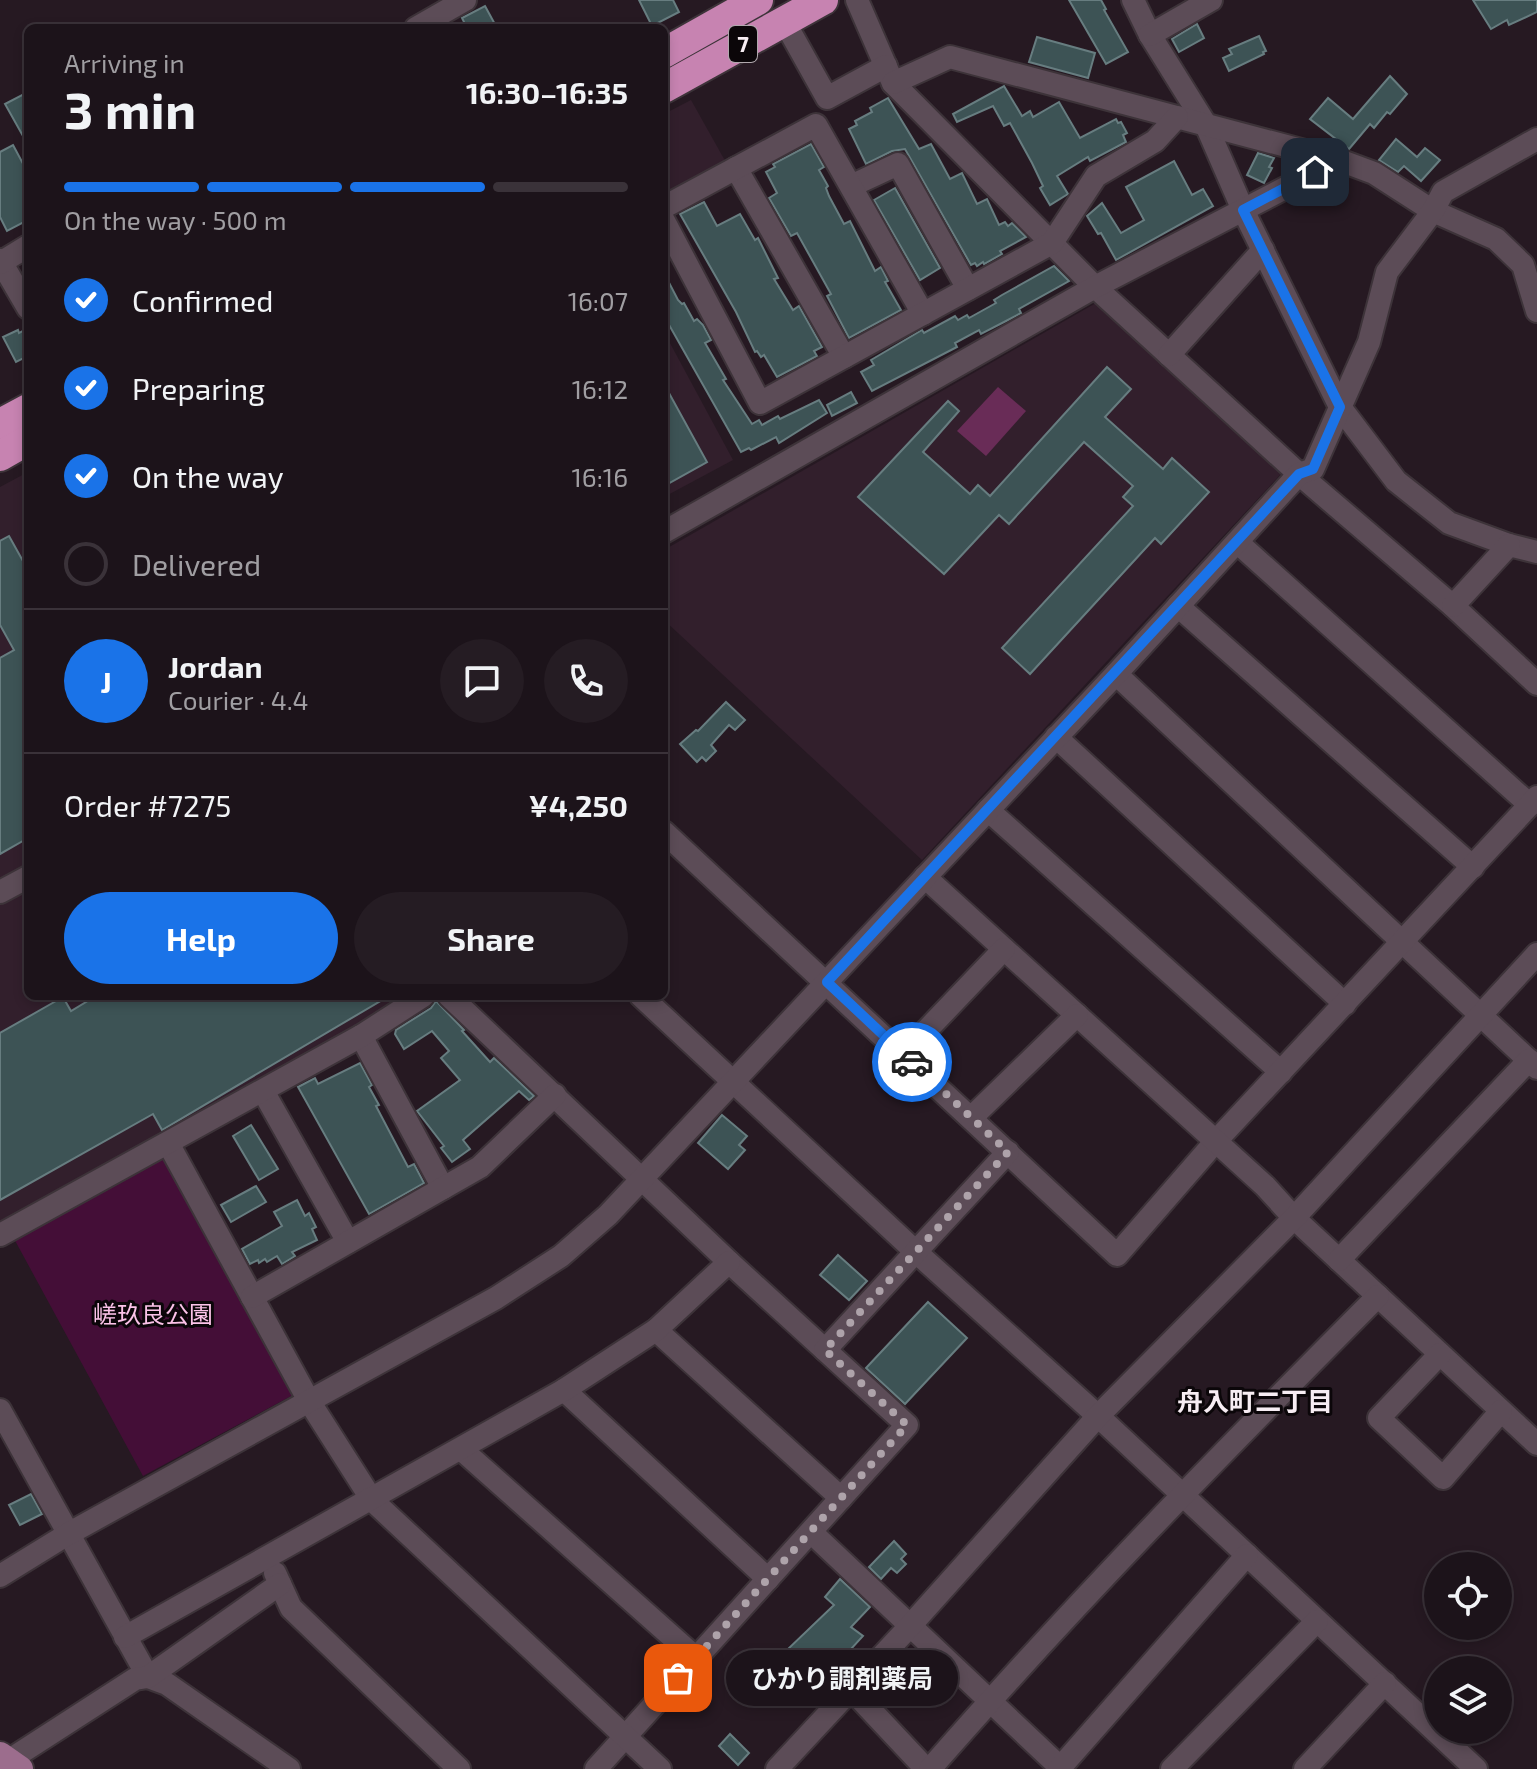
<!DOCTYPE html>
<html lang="en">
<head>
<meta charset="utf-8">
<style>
  body { margin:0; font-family:"Exo 2","Noto Sans JP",sans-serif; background:#251c23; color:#f1f3f6; height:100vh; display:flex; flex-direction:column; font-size:30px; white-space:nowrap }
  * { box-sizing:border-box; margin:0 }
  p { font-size:26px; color:#a09ea2 }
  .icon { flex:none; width:44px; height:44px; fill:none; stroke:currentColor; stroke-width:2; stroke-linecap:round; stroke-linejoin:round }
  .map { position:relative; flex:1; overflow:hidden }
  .panel { position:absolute; left:24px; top:24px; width:644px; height:976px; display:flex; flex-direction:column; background:#1c131a; border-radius:12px; box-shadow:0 4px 12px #0003,0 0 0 2px #3a3239 }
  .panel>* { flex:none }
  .buttons { position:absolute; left:1424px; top:1552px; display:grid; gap:16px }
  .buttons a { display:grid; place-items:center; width:88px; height:88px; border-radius:50%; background:#1c131a; box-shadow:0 4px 12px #0003,0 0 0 2px #3a3239; font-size:40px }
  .pin { position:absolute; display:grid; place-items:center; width:68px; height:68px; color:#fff; margin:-34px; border-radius:16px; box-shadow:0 4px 12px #0006 }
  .courier { position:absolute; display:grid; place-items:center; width:80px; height:80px; margin:-40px; border:6px solid #1a73e8; border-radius:50%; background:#fff; color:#222; box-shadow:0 2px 10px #0007 }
  .bubble { position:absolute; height:56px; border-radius:28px; background:#1c131a; box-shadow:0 4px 12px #0003,0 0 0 2px #3a3239; font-size:26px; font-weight:700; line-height:56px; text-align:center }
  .overview em { font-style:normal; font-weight:700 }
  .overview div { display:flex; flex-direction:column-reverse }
  .overview { display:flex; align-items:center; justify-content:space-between; height:136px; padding:0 40px }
  h1 { font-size:52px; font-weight:700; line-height:60px }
  .bar { display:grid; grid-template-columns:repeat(4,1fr); gap:12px 8px; align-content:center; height:96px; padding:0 40px }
  .bar i { height:10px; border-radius:6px; background:#3a3239 }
  .bar .on { background:#1a73e8 }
  .bar p { grid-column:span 4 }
  .line { display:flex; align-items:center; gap:20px; padding:0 40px; border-top:2px solid #3a3239 }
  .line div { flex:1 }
  .round { display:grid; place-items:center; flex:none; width:84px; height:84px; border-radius:42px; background:#251c23 }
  ol { padding:0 40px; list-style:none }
  li { display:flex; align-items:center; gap:24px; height:88px }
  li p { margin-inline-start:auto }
  li .icon { padding:8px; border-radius:50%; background:#1a73e8; color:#fff; stroke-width:4 }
  li:last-child { color:#a09ea2 }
  li i { width:44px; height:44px; border:4px solid #3a3239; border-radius:50% }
  .action { display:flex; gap:16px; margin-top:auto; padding:16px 40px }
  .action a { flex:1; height:92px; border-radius:48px; background:#1a73e8; color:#fff; font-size:32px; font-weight:700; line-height:92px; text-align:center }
  .action a+a { background:#251c23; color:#f1f3f6 }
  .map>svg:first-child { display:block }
</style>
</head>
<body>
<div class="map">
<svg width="1537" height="1769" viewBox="0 0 1537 1769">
  <rect width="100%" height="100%" fill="#261922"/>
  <!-- built -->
  <g fill="#321f2c">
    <polygon points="691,100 728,166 664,200 664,114"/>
    <polygon points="1096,303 1281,474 922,860 664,620 664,550"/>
    <polygon points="664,332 733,460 664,497"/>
    <polygon points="28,472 28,996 405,996 357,1029 0,1227 0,487"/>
  </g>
  <!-- green -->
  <polygon fill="#440e37" points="164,1153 295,1394 143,1476 12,1235"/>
  <!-- water -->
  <polygon fill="#692c57" points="998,387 1026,411 986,456 957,431"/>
  <!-- building -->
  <g fill="#3d5355" stroke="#677d80" stroke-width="2">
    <polygon points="639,0 673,0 679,12 652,26"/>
    <polygon points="1069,0 1101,0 1106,9 1104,10 1128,52 1106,64"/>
    <polygon points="1473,0 1537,0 1537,12 1509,25 1507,20 1491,29"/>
    <polygon points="485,6 497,28 467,28 462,18"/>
    <polygon points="1197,24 1204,38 1179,52 1172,39"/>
    <polygon points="1259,36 1266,51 1263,52 1264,54 1229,71 1223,58 1232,54 1229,49"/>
    <polygon points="1037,37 1095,53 1088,78 1029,62"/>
    <polygon points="1390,76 1407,94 1390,114 1387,112 1374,128 1370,124 1349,149 1310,119 1328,98 1353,119"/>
    <polygon points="1004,86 1022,116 1030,111 1033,117 1059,102 1080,138 1116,119 1118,123 1121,122 1127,133 1123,135 1126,142 1090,161 1088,157 1057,176 1068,194 1050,205 1040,188 1043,186 1032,163 1010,123 1004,126 993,106 957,122 953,114"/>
    <polygon points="24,94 28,101 28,145 5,104"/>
    <polygon points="888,98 919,149 931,144 950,179 962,173 977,204 987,199 999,225 1005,222 1008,226 1012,223 1026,237 1000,251 1002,254 984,264 983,262 977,266 975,263 971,265 905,149 892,151 866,164 849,129 857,125 855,121 872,112 870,108"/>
    <polygon points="1396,139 1417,157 1425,148 1440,160 1421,181 1404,166 1398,172 1379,160"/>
    <polygon points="811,144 824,167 819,170 828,186 826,188 829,196 844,224 850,221 875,271 881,267 888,281 885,282 901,310 849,338 827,296 831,294 797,233 791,236 769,198 777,193 766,172 775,167 773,164"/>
    <polygon points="13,145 28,173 28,220 7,231 0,217 0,152"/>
    <polygon points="1258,153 1274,158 1269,167 1272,168 1264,183 1247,175"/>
    <polygon points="1174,161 1192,195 1203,189 1213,206 1116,260 1101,233 1098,234 1087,216 1102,203 1121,233 1144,220 1126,187"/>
    <polygon points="895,188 940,268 920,280 874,200"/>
    <polygon points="704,202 717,226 740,214 755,240 758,238 778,278 774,279 793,310 799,306 822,347 814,351 817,356 777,377 764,355 761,357 757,351 755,352 736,312 680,214"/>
    <polygon points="1054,266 1069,281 1019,309 1021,313 1006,321 981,334 979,330 955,343 957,347 872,391 861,372 874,365 871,360 922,330 924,333 955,316 958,320 967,315 969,318 996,303 994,300 1002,295"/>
    <polygon points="664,273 678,300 682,304 684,303 694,321 697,319 703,325 711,340 705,343 726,379 723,380 752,424 759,420 762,425 778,416 780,419 819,400 827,413 779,443 776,437 751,450 749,448 741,452 664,316"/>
    <polygon points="28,328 28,356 16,362 3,337 18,330 19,333"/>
    <polygon points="1107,367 1131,389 1105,417 1163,469 1172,458 1209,492 1161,544 1155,538 1030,674 1002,648 1133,506 1123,497 1133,486 1084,442 1009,524 999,515 944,574 858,497 948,401 959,411 923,452 970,494 978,485 990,496"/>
    <polygon points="664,384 707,462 664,486"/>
    <polygon points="851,392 857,403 832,416 827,405"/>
    <polygon points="9,536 28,570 28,838 0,854 0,658 14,650 0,625 0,541"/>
    <polygon points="726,702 745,720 735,730 729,725 711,745 716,751 706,761 702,757 697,762 680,744 696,730 698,731"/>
    <polygon points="96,996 389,996 162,1130 153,1114 0,1200 0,1033 63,997 71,1011"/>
    <polygon points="436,1001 464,1030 462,1031 490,1062 494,1058 534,1096 529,1100 519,1091 463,1140 470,1149 452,1162 441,1148 444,1146 417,1111 460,1080 441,1058 449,1051 432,1031 404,1049 395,1034 396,1030 431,1008"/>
    <polygon points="360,1063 372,1085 369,1087 379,1105 376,1106 408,1167 414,1164 424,1183 369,1214 298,1087 315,1078 318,1084"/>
    <polygon points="722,1115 747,1136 739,1145 745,1150 728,1169 698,1143"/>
    <polygon points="251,1125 278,1169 259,1180 233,1136"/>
    <polygon points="256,1186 266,1202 231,1222 221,1205"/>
    <polygon points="297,1200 305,1216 309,1213 316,1227 312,1229 317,1240 292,1252 295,1256 282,1264 277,1256 267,1262 265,1259 259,1263 258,1260 250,1264 242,1249 282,1226 274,1212"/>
    <polygon points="838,1255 867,1281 849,1300 820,1275"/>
    <polygon points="928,1302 967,1338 905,1404 866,1368"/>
    <polygon points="31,1494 42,1514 20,1525 9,1505"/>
    <polygon points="894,1541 906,1554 901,1559 906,1564 897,1573 891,1568 881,1579 869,1567"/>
    <polygon points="840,1579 870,1607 851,1627 863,1636 829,1673 808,1673 814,1665 788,1649 834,1605 825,1597"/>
    <polygon points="730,1734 749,1753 738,1765 719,1746"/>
  </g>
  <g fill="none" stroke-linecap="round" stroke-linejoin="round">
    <!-- minor casing -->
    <g stroke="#3d3339" stroke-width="26">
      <g id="minor">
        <polyline points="857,0 893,83 1095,287 1299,474 1453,606 1537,684"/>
        <polyline points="1133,0 1150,35 1206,125 1243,210 1340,407 1396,481 1449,523 1509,545 1537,552"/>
        <polyline points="784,21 827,98 886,66"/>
        <polyline points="416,28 465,0"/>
        <polyline points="1150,35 1211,0"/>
        <polyline points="893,83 950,57 1339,160 1374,173 1433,211 1496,239 1523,265 1537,311"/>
        <polyline points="736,168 844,357"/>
        <polyline points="851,186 898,164 968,289"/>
        <polyline points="664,207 816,125 923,314"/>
        <polyline points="664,221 760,403 1052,243 1096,176 1155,141 1177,117"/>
        <polyline points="0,260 28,308"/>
        <polyline points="0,263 28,246"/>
        <polyline points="1169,355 1263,250"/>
        <polyline points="664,532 1095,287 1339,160"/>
        <polyline points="1237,542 1530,805"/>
        <polyline points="1178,606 1473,867"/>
        <polyline points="1453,606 1509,545"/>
        <polyline points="1116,674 1537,1068"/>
        <polyline points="1056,737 1345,1004"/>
        <polyline points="988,810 1281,1072"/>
        <polyline points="664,832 1117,1255 1216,1141 1537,797"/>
        <polyline points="925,877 1265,1186 1294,1218 1537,1444"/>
        <polyline points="0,892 28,877"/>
        <polyline points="449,996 729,1262 907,1425 596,1769"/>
        <polyline points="641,996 916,1252 1098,1416 1476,1769"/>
        <polyline points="361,1036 443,1188"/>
        <polyline points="904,1054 1004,949"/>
        <polyline points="263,1091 348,1242"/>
        <polyline points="971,1118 1077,1015"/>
        <polyline points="168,1143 309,1401 372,1500 660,1769"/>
        <polyline points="0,1235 361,1036 423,996"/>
        <polyline points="1339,1260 1529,1060"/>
        <polyline points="252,1297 480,1167 555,1095"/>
        <polyline points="656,1330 841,1498"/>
        <polyline points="825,1350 1008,1152"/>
        <polyline points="1440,1354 1379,1418 1443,1478 1501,1411"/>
        <polyline points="564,1390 768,1579"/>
        <polyline points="0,1410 148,1677 167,1684 289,1769"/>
        <polyline points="461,1449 696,1658"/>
        <polyline points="811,1532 1062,1769"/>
        <polyline points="275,1573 291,1608 459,1769"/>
        <polyline points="0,1576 68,1534 496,1298 561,1256 608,1215 1116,674 1299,474 1313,469 1369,342 1387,272 1433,211 1443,192 1537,139"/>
        <polyline points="125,1637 564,1390 656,1330 729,1262"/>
        <polyline points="851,1689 926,1769"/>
        <polyline points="8,1761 135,1679 148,1677 280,1584"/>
        <polyline points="777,1769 910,1626 1098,1416 1294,1218 1537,954"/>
        <path d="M 930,1769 C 1073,1605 1225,1450 1378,1296"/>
        <polyline points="1059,1769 1247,1555"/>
        <polyline points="1172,1769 1317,1621"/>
        <polyline points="1305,1769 1385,1683"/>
      </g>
    </g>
    <!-- major casing -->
    <g stroke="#3d3339" stroke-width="30">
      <polyline id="major" points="0,1755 20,1769"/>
    </g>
    <!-- highway casing -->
    <g stroke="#3d3339" stroke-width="34">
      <g id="highway">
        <polyline points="664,53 758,0"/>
        <polyline points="664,88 823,0"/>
        <polyline points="0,424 28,409"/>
        <polyline points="0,456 28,440"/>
      </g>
    </g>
    <!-- minor -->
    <use href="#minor" stroke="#5c4c57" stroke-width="22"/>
    <!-- major -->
    <use href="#major" stroke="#9c6d8d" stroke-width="26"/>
    <!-- highway -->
    <use href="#highway" stroke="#c783b1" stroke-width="30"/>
  </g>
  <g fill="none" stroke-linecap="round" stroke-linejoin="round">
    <!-- done -->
    <polyline stroke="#aea3aa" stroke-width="8" stroke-dasharray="0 14.4" points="678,1678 907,1425 825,1350 1008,1152 912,1062"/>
    <!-- route -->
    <polyline stroke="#1a73e8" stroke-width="10" points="912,1062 827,982 1299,474 1313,469 1340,407 1243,210 1315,172"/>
  </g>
  <g text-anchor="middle" stroke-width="6" stroke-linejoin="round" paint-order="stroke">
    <!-- shield labels -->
    <rect fill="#0b0609" stroke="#b0a8ad" stroke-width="2" x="729" y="26" width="28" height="36" rx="6"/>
    <g font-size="22" font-weight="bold" fill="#f7edf3">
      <text x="743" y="52">7</text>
    </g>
    <!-- park labels -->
    <g font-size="24" fill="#fbc2e8" stroke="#0b0609">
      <text x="153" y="1323">嵯玖良公園</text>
    </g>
    <!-- neighbourhood labels -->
    <g font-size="26" font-weight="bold" fill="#f7edf3" stroke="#0b0609">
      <text x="1255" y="1411">舟入町二丁目</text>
    </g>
  </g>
</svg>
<div class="buttons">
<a><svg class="icon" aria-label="locate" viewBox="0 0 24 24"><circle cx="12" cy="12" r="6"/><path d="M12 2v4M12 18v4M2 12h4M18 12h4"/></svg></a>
<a><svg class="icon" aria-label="layers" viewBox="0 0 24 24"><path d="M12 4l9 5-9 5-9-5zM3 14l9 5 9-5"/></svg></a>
</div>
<div class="pin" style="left:678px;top:1678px;background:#ea580c"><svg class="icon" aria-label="bag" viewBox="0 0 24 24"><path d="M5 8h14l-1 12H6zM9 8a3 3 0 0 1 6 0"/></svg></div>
<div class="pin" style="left:1315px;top:172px;background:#1f2937"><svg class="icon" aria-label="home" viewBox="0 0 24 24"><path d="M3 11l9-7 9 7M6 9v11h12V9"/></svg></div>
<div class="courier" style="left:912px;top:1062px"><svg class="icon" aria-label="car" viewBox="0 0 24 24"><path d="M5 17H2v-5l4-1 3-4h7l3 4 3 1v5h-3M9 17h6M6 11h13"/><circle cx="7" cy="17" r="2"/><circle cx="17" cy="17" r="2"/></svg></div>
<div class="bubble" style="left:726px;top:1650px;width:232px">ひかり調剤薬局</div>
<section class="panel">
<div class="overview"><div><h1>3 min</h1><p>Arriving in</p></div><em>16:30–16:35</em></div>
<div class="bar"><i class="on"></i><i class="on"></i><i class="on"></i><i></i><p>On the way · 500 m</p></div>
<ol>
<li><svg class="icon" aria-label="check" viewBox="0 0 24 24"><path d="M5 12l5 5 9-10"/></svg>Confirmed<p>16:07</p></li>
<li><svg class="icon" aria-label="check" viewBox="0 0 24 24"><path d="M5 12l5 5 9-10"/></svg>Preparing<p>16:12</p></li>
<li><svg class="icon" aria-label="check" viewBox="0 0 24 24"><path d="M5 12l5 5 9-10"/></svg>On the way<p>16:16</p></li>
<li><i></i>Delivered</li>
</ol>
<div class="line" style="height:144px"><b class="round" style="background:#1a73e8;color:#fff">J</b><div><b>Jordan</b><p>Courier · 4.4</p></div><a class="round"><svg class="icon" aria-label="chat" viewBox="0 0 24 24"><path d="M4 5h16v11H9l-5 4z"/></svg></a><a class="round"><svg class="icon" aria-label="phone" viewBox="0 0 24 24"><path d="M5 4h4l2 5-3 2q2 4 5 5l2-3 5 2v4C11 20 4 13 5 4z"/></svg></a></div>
<div class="line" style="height:104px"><div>Order #7275</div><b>¥4,250</b></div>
<div class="action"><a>Help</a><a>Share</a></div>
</section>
</div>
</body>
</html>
